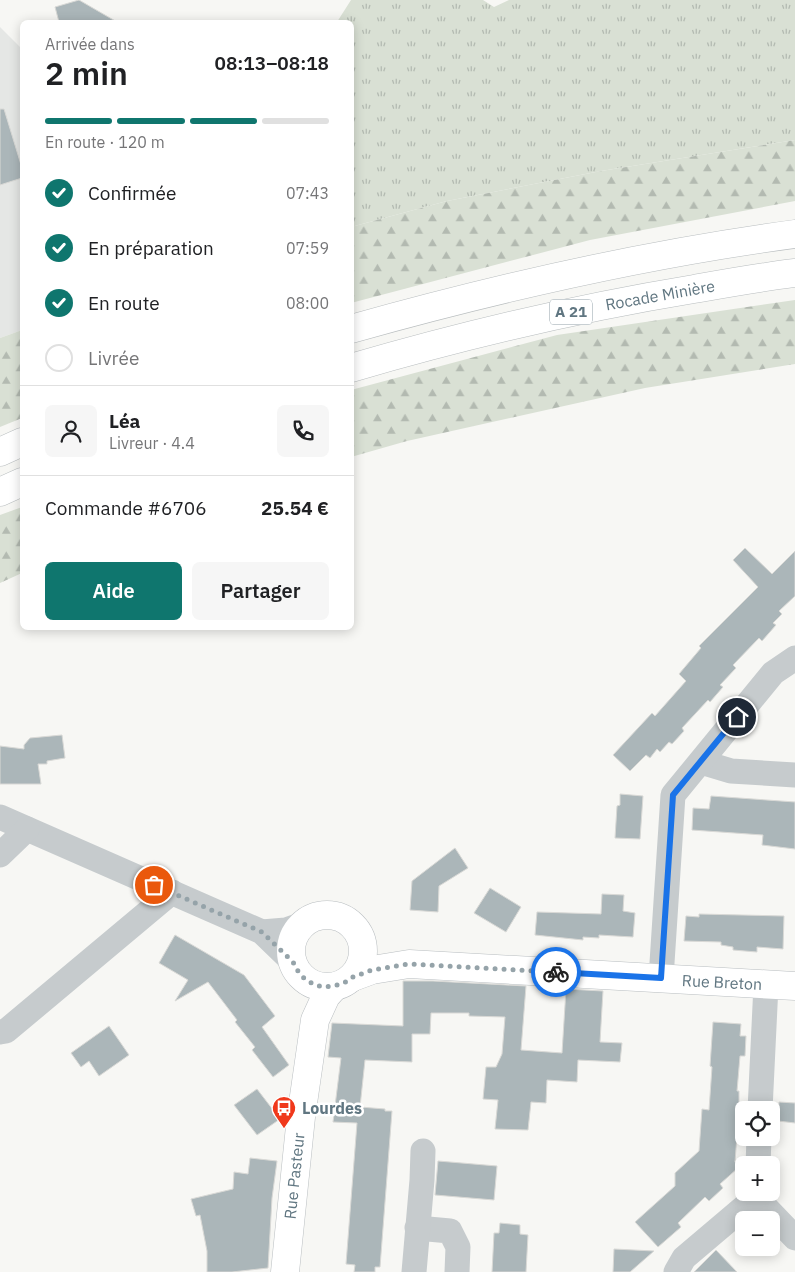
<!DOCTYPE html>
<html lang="fr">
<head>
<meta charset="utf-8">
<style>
  body { margin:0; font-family:"IBM Plex Sans",sans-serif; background:#f6f6f6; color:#202124; height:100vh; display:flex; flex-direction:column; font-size:19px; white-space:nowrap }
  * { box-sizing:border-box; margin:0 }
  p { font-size:16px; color:#757577 }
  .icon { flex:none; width:28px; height:28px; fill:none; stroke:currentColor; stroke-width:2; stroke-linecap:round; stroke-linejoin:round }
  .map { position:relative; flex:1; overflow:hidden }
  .sheet { position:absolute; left:20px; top:20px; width:334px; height:610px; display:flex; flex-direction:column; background:#fff; border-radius:8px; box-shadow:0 2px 12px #0003 }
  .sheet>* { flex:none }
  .buttons { position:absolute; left:735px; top:1101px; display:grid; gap:10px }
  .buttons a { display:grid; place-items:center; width:45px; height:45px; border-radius:8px; background:#fff; box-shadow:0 2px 12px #0003; font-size:25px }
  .pin { position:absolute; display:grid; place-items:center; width:42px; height:42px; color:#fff; margin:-21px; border:2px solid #fff; border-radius:50%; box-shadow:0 1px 5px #0007 }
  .courier { position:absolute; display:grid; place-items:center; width:50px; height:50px; margin:-25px; border:4px solid #1a73e8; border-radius:50%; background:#fff; color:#222; box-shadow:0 1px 6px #0007 }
  .overview em { font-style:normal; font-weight:600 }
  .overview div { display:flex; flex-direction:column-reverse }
  .overview { display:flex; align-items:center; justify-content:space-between; height:85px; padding:0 25px }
  h1 { font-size:32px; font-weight:600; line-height:38px }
  .bar { display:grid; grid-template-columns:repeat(4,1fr); gap:8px 5px; align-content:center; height:60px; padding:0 25px }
  .bar i { height:6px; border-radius:4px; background:#e0e0e0 }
  .bar .selected { background:#0f766e }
  .bar p { grid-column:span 4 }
  .line { display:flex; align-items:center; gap:12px; padding:0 25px; border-top:1px solid #e0e0e0 }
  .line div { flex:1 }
  .round { display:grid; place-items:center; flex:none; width:52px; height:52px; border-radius:8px; background:#f6f6f6 }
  ol { padding:0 25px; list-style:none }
  li { display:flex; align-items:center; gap:15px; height:55px }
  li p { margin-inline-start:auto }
  li .icon { padding:5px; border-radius:50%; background:#0f766e; color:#fff; stroke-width:4 }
  li:last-child { color:#757577 }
  li i { width:28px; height:28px; border:2px solid #e0e0e0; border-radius:50% }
  .cta { display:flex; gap:10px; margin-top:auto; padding:10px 25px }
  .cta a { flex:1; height:58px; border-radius:8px; background:#0f766e; color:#fff; font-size:20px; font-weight:600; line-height:58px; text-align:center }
  .cta a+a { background:#f6f6f6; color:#202124 }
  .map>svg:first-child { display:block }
</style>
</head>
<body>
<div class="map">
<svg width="795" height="1272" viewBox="0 0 795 1272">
  <defs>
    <pattern id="grass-tufts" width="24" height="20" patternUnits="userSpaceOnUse" patternTransform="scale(1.25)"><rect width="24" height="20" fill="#d9e0d4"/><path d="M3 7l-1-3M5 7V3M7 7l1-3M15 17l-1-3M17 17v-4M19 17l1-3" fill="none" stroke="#b3bab1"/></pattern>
    <pattern id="forest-firs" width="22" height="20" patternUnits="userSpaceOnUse" patternTransform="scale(1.25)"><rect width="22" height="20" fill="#d9e0d4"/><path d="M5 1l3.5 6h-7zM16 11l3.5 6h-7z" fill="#b3bab1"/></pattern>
  </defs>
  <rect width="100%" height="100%" fill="#f7f7f4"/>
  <!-- built -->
  <polygon fill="#e5e7e5" points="0,27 22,49 22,330 0,338"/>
  <!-- grass -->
  <polygon fill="url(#grass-tufts)" points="351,0 483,0 494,7 509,0 795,0 795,140 601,171 447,201 351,227 351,22 337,22"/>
  <!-- forest -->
  <g fill="url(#forest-firs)">
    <polygon points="795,140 795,201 590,240 351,303 351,227 447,201 601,171"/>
    <polygon points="795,300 795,364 645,388 407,441 351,457 351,390 557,335"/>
    <polygon points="22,330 22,418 0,427 0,338"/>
    <polygon points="22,507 22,573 0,583 0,515"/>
  </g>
  <!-- building -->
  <g fill="#abb6b9" stroke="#d9d9d6">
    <polygon points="79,0 117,22 59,22 55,7"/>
    <polygon points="0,109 4,109 22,168 22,178 0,185"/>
    <polygon points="745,548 772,574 795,551 795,596 779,611 782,614 773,623 776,625 762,641 759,638 733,665 736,668 720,685 723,687 710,702 708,700 682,728 684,731 672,744 669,742 660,752 657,749 650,758 646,755 630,771 613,755 652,713 655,716 686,681 679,674 701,648 699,646 758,587 733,560"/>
    <polygon points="62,735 65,758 47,761 47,764 38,764 41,784 0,784 0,746 24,749 24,745 30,738"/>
    <polygon points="620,794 643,796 640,839 615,838 617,806 620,805"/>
    <polygon points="711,796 795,802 795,849 762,845 763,835 692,830 693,808 709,809"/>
    <polygon points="455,848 468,868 439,886 438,912 410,910 412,881"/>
    <polygon points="490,888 521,907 506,932 474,913"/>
    <polygon points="602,894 624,895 623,911 635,913 633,937 599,935 599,938 583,937 583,940 535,935 537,912 601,914"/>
    <polygon points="699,914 784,916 783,949 757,947 757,952 733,950 733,947 721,945 721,942 684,941 686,916 699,917"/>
    <polygon points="175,935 244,975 275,1016 262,1027 289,1065 273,1077 252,1050 255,1047 235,1022 237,1020 208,982 175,1001 188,980 159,963"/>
    <polygon points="403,981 433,981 526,986 521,1050 562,1053 566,989 603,991 600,1042 622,1043 620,1062 578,1060 577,1082 547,1080 546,1103 531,1102 528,1130 495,1129 498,1100 483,1099 486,1067 496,1067 502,1054 505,1017 469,1016 469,1013 431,1013 430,1034 412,1034 412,1062 365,1060 360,1107 385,1109 385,1111 392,1111 380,1267 375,1267 375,1272 354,1272 355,1265 346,1264 357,1123 333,1122 341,1058 328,1057 332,1023 403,1026"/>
    <polygon points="713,1022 741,1024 740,1036 746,1036 745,1056 740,1056 737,1091 739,1091 739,1104 744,1104 743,1122 738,1122 735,1162 739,1167 720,1184 723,1188 709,1201 705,1197 678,1223 681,1227 658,1247 635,1222 675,1186 675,1173 699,1151 702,1109 709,1110 712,1067 710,1066"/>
    <polygon points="109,1026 129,1055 99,1076 89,1061 81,1067 71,1053"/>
    <polygon points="257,1089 280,1119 257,1135 234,1105"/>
    <polygon points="779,1102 795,1103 795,1123 778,1121"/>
    <polygon points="250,1158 277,1161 272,1198 268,1268 232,1272 207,1272 207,1251 200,1215 196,1216 191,1199 233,1189 234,1172 248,1174"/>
    <polygon points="438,1161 497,1166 494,1200 435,1195"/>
    <polygon points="500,1223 520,1225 520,1234 528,1235 526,1272 492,1272 494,1233 499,1233"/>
    <polygon points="614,1249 654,1251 630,1272 613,1272"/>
    <polygon points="716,1250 737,1272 694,1272"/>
  </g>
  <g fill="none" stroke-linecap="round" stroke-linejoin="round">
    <!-- major casing -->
    <g stroke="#b9bec1" stroke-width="29">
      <g id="major">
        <circle cx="327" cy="951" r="36"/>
        <polyline points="353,977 372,970 409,964 795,986"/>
        <polyline points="285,1272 301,1117 315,1020 326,996 334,987"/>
      </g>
    </g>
    <!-- highway casing -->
    <g stroke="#b8bdbf" stroke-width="29">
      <g id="highway">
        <path d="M 351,329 C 497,288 645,254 795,234"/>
        <path d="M 351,368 C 464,335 578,308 694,289 C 728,283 761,277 795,273"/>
        <polyline points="0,452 22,442"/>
        <polyline points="0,492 22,482"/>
      </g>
    </g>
    <!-- minor -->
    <g stroke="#c6cbcd" stroke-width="25">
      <polyline points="701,762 731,771 795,775"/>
      <polyline points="0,817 262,932 293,962"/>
      <polyline points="0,855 27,829"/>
      <polyline points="262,932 286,930 303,924"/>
      <polyline points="661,978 673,795 773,673 795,658"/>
      <polyline points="0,1032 6,1031 172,892"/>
      <polyline points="760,1110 766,985"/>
      <polyline points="758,1165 759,1138"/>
      <polyline points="756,1197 795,1238"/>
      <polyline points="417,1228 450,1231 458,1247 457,1272"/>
      <polyline points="414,1272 422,1180 423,1151"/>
      <polyline points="676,1272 684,1258 756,1197 756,1192"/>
    </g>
    <!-- major -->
    <use href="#major" stroke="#fff" stroke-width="28"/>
    <!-- highway -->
    <use href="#highway" stroke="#fff" stroke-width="28"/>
  </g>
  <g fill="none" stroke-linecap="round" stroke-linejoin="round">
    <!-- done -->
    <polyline stroke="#95a3a9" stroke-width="5" stroke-dasharray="0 9" points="154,885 262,932 293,962 299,973 304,978 313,984 323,987 334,986 344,983 353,977 372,970 409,964 556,972"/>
    <!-- route -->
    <polyline stroke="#1a73e8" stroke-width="6" points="556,972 661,978 673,795 737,717"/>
  </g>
  <!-- icons -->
  <defs>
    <g id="bus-pin" transform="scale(1.25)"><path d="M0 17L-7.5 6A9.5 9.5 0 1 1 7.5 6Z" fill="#f0381b" stroke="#fff"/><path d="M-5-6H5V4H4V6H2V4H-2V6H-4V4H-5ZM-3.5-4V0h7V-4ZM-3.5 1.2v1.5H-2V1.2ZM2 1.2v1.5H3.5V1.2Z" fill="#fff"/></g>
  </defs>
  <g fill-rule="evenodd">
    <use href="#bus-pin" x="284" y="1108"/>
  </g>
  <g text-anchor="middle" stroke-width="5" stroke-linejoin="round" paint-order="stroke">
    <!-- shield labels -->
    <rect fill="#fff" stroke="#909fa7" stroke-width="1" x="550" y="299.5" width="42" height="25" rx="4"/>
    <g font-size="15" font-weight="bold" fill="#607681">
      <text x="571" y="317">A 21</text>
    </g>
    <!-- street labels -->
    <g font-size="16" fill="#607681" stroke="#fff">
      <text transform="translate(660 295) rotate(-10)" y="6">Rocade Minière</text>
      <text transform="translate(722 982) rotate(3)" y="6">Rue Breton</text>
      <text transform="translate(294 1176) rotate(-84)" y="6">Rue Pasteur</text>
    </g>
    <!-- poi labels -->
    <g font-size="16" font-weight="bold" fill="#607681" stroke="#fff" text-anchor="start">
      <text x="302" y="1114">Lourdes</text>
    </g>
  </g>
</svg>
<div class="buttons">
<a><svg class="icon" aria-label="locate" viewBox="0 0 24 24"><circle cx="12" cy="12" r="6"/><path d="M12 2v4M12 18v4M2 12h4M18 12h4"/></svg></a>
<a>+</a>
<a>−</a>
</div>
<div class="pin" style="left:154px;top:885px;background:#ea580c"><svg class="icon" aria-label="bag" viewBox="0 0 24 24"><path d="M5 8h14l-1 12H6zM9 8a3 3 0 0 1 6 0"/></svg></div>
<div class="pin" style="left:737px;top:717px;background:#1f2937"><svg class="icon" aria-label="home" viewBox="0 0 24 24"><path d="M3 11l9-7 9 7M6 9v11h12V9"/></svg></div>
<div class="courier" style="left:556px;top:972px"><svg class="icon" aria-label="bike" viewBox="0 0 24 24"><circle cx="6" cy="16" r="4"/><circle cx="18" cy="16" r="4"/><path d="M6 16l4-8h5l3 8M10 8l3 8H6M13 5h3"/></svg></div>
<section class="sheet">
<div class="overview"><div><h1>2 min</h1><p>Arrivée dans</p></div><em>08:13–08:18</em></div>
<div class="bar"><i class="selected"></i><i class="selected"></i><i class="selected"></i><i></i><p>En route · 120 m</p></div>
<ol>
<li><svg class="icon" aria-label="check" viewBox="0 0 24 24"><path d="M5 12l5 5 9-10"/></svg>Confirmée<p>07:43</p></li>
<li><svg class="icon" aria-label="check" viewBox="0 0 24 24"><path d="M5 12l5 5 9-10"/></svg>En préparation<p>07:59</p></li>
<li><svg class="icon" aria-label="check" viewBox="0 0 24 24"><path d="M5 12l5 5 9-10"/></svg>En route<p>08:00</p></li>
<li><i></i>Livrée</li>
</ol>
<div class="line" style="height:90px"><a class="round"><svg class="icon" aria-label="person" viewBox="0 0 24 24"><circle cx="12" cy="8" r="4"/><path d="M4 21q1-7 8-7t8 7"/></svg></a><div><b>Léa</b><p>Livreur · 4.4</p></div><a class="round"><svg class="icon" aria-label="phone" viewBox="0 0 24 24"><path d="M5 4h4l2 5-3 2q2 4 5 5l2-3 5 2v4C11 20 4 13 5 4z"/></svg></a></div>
<div class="line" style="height:65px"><div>Commande #6706</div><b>25.54 €</b></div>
<div class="cta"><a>Aide</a><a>Partager</a></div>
</section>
</div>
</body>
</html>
